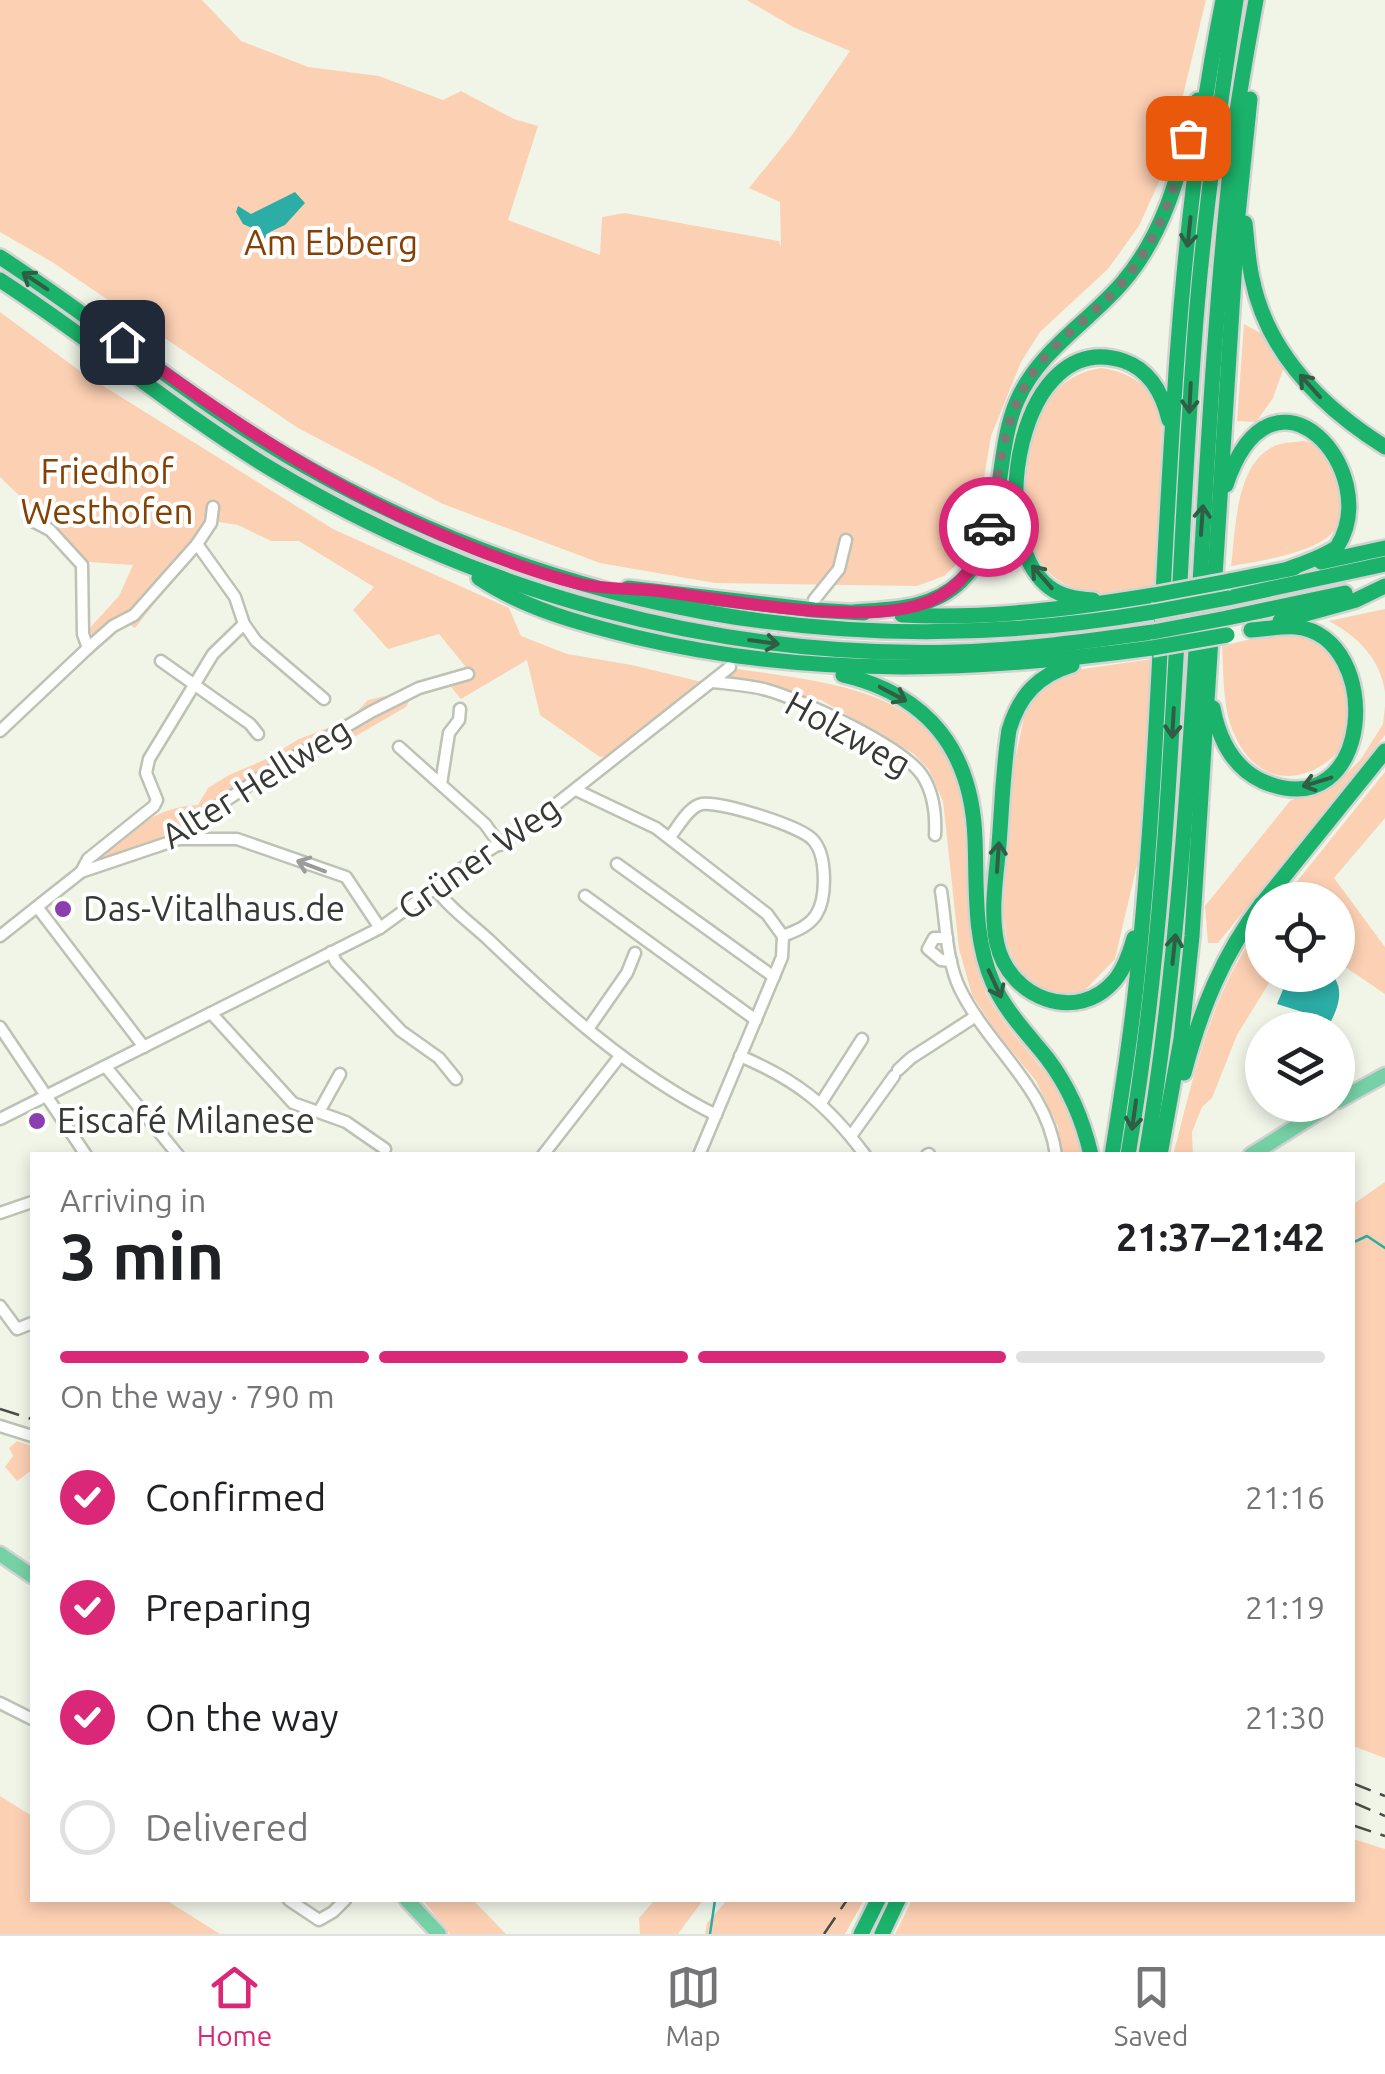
<!DOCTYPE html>
<html lang="en">
<head>
<meta charset="utf-8">
<style>
  body { margin:0; font-family:Ubuntu,sans-serif; background:#f2f2f2; color:#202124; height:100vh; display:flex; flex-direction:column; font-size:38px; white-space:nowrap }
  * { box-sizing:border-box; margin:0 }
  p { font-size:32px; color:#757577 }
  .icon { flex:none; width:55px; height:55px; fill:none; stroke:currentColor; stroke-width:2; stroke-linecap:round; stroke-linejoin:round }
  .map { position:relative; flex:1; overflow:hidden }
  .details { position:absolute; left:30px; top:1152px; width:1325px; height:750px; display:flex; flex-direction:column; background:#fff; border-radius:0px; box-shadow:0 5px 15px #0003 }
  .details>* { flex:none }
  .controls { position:absolute; left:1245px; top:882px; display:grid; gap:20px }
  .controls a { display:grid; place-items:center; width:110px; height:110px; border-radius:50%; background:#fff; box-shadow:0 5px 15px #0003; font-size:50px }
  .pin { position:absolute; display:grid; place-items:center; width:85px; height:85px; color:#fff; margin:-42px; border-radius:20px; box-shadow:0 5px 15px #0006 }
  .courier { position:absolute; display:grid; place-items:center; width:100px; height:100px; margin:-50px; border:8px solid #db2777; border-radius:50%; background:#fff; color:#222; box-shadow:0 2px 12px #0007 }
  .head em { font-style:normal; font-weight:700 }
  .head div { display:flex; flex-direction:column-reverse }
  .head { display:flex; align-items:center; justify-content:space-between; height:170px; padding:0 30px }
  h1 { font-size:65px; font-weight:700; line-height:75px }
  .bar { display:grid; grid-template-columns:repeat(4,1fr); gap:15px 10px; align-content:center; height:120px; padding:0 30px }
  .bar i { height:12px; border-radius:8px; background:#e0e0e0 }
  .bar .current { background:#db2777 }
  .bar p { grid-column:span 4 }
  ol { padding:0 30px; list-style:none }
  li { display:flex; align-items:center; gap:30px; height:110px }
  li p { margin-inline-start:auto }
  li .icon { padding:10px; border-radius:50%; background:#db2777; color:#fff; stroke-width:4 }
  li:last-child { color:#757577 }
  li i { width:55px; height:55px; border:5px solid #e0e0e0; border-radius:50% }
  .tabs { display:flex; justify-content:space-around; align-items:center; height:140px; border-top:2px solid #e0e0e0; background:#fff; font-size:28px; color:#757577 }
  .tabs a { display:grid; justify-items:center; gap:5px }
  .tabs .current { color:#db2777 }
  .map>svg:first-child { display:block }
</style>
</head>
<body>
<div class="map">
<svg width="1385" height="1934" viewBox="0 0 1385 1934">
  <rect width="100%" height="100%" fill="#f1f5e8"/>
  <!-- green -->
  <g fill="#fcd0b3">
    <polygon points="0,0 202,0 241,41 308,67 379,76 443,100 461,91 514,119 538,126 508,220 600,255 602,217 625,213 779,241 781,248 780,202 749,188 792,135 850,51 793,27 747,0 1206,0 1166,166 1139,226 1108,269 1040,332 1021,362 991,436 976,526 967,554 944,576 917,586 715,583 600,563 443,504 298,428 52,262 0,232"/>
    <polygon points="0,312 84,374 333,529 509,608 521,636 567,654 632,665 706,683 614,755 600,757 540,715 527,660 461,699 451,687 465,666 439,634 388,649 353,610 374,587 299,541 271,541 238,525 219,522 135,628 121,619 94,635 87,631 119,596 133,565 88,562 0,477"/>
    <polygon points="1244,324 1264,335 1284,367 1273,398 1256,422 1237,421"/>
    <path d="M 1101,368 C 1137,373 1158,392 1162,428 L 1155,587 C 1058,611 1016,567 1027,471 C 1030,445 1037,412 1055,392 C 1067,378 1083,371 1101,368 Z"/>
    <path d="M 1305,441 L 1333,450 L 1351,490 C 1346,503 1343,517 1336,528 C 1321,553 1258,561 1231,566 C 1236,529 1235,457 1280,444 C 1288,442 1297,442 1305,441 Z"/>
    <path d="M 1385,609 L 1385,692 C 1380,658 1358,637 1329,621 Z"/>
    <path d="M 1272,634 C 1301,634 1319,640 1340,661 C 1345,666 1352,671 1356,677 C 1385,741 1278,828 1235,736 C 1222,709 1224,676 1222,646 Z"/>
    <polygon points="1152,659 1139,856 1115,959 1085,990 1073,996 1033,989 1017,968 1007,944 1003,909 1014,765 1026,708 1042,686 1069,671"/>
    <path d="M 738,669 C 835,684 952,690 963,814 C 969,870 963,925 981,980 C 994,1018 1027,1047 1050,1079 C 1067,1102 1075,1128 1083,1155 L 1062,1155 L 1058,1127 L 1036,1081 L 994,1029 L 972,995 L 959,949 L 943,801 L 929,770 L 914,754 L 821,700 L 726,679 Z"/>
    <path d="M 390,695 L 409,701 L 406,707 L 304,766 L 277,764 L 184,831 L 96,861 C 130,833 152,807 198,805 L 208,788 L 229,775 L 264,760 L 299,739 L 349,720 L 368,700 Z"/>
    <polygon points="1385,706 1385,735 1218,943 1208,943 1205,906 1290,801 1344,776 1361,759 1383,724"/>
    <polygon points="1385,772 1385,818 1334,878 1385,947 1385,994 1338,962 1338,900 1282,900"/>
    <path d="M 1262,925 L 1262,975 L 1274,975 L 1237,1035 L 1212,1098 L 1202,1107 L 1192,1132 L 1193,1155 L 1173,1155 C 1194,1077 1211,989 1262,925 Z"/>
    <polygon points="1385,1182 1385,1758 1353,1746 1352,1205"/>
    <polygon points="17,1441 32,1446 32,1470 17,1481 5,1467 13,1456 9,1448"/>
    <polygon points="0,1796 32,1816 32,1900 166,1900 220,1934 0,1934"/>
    <polygon points="1353,1839 1385,1849 1385,1934 895,1934 912,1900 1352,1900"/>
    <polygon points="423,1900 473,1900 506,1934 450,1934"/>
    <polygon points="655,1900 703,1900 678,1934 640,1934 639,1918"/>
    <polygon points="727,1900 864,1900 845,1934 705,1934 707,1923"/>
  </g>
  <!-- water -->
  <g fill="#2caea7">
    <polygon points="295,192 305,203 285,225 270,232 263,241 254,229 243,224 236,212 238,206 251,214"/>
    <path d="M 1289,975 L 1332,975 C 1344,988 1339,1006 1331,1021 L 1277,1004 Z"/>
  </g>
  <g fill="none" stroke-linecap="round" stroke-linejoin="round">
    <!-- stream -->
    <g stroke="#2caea7" stroke-width="2.5">
      <polyline points="1352,1243 1367,1236 1385,1248"/>
      <polyline points="710,1934 715,1900"/>
    </g>
    <!-- minor-tunnel -->
    <polyline stroke="#cccfc4" stroke-width="10" stroke-dasharray="10 5" stroke-linecap="butt" points="740,658 805,607"/>
    <!-- minor casing -->
    <g stroke="#bdc2b5" stroke-width="15">
      <g id="minor">
        <polyline points="29,519 50,530 82,565 83,634 88,648"/>
        <polyline points="197,544 235,597 244,624 256,641 324,699"/>
        <polyline points="814,600 839,569 846,540"/>
        <polyline points="161,661 250,724 258,734"/>
        <path d="M 713,682 C 731,684 750,685 767,690 C 803,700 902,746 922,775 C 934,793 936,815 935,835"/>
        <polyline points="0,731 88,648 113,626 134,615 197,544 211,523 213,507"/>
        <polyline points="399,747 485,824 500,845"/>
        <polyline points="441,784 449,733 459,720 460,709"/>
        <polyline points="576,790 656,828 767,914 783,936 782,957 699,1155"/>
        <path d="M 670,837 C 678,827 689,806 702,804 C 720,801 801,826 813,840 C 827,855 827,898 816,915 C 808,927 795,931 783,936"/>
        <polyline points="180,839 237,839 346,877 380,928"/>
        <polyline points="617,864 774,977"/>
        <polyline points="81,872 88,859 154,806 157,800 146,773 149,759 213,654 244,624"/>
        <path d="M 435,888 C 449,908 472,924 490,941 C 559,1007 630,1072 716,1115"/>
        <path d="M 941,891 C 946,923 946,960 960,989 C 989,1048 1047,1087 1056,1155"/>
        <polyline points="585,896 756,1020"/>
        <polyline points="38,908 144,1047"/>
        <polyline points="0,936 81,872 179,839 222,803 269,772 371,712 419,688 468,674"/>
        <polyline points="947,938 934,938 928,949 941,960 951,961"/>
        <polyline points="331,952 336,962 401,1031 439,1058 456,1079"/>
        <polyline points="211,1013 293,1103 346,1122 385,1149"/>
        <polyline points="0,1027 86,1155"/>
        <polyline points="588,1029 627,973 635,953"/>
        <path d="M 740,1056 C 797,1080 828,1105 865,1155"/>
        <polyline points="106,1067 178,1155"/>
        <polyline points="898,1070 911,1058 976,1016"/>
        <polyline points="821,1103 862,1039"/>
        <polyline points="320,1110 340,1074"/>
        <polyline points="0,1119 380,928 478,857 531,824 730,667"/>
        <polyline points="851,1136 894,1076"/>
        <polyline points="543,1155 620,1056"/>
        <polyline points="927,1155 929,1154"/>
        <polyline points="0,1213 32,1202"/>
        <polyline points="0,1306 17,1329 32,1323"/>
        <polyline points="0,1426 32,1436"/>
        <polyline points="0,1703 32,1719"/>
        <polyline points="289,1900 319,1920 333,1912 345,1900"/>
      </g>
    </g>
    <!-- major casing -->
    <g stroke="#d3d3d2" stroke-width="19">
      <g id="major">
        <polyline points="1338,1101 1385,1075"/>
        <polyline points="1251,1155 1330,1105"/>
        <polyline points="0,1554 32,1576"/>
        <polyline points="407,1900 439,1934"/>
      </g>
    </g>
    <!-- highway casing -->
    <g stroke="#d3d3d2" stroke-width="20">
      <g id="highway">
        <path d="M 1245,223 C 1247,241 1248,260 1252,278 C 1267,353 1323,408 1385,447"/>
        <path d="M 0,257 C 97,320 187,396 286,455 C 553,613 849,664 1153,612"/>
        <path d="M 0,280 C 93,340 178,413 273,470 C 478,593 718,659 957,652 C 1023,650 1088,641 1153,632"/>
        <path d="M 1226,485 C 1273,345 1385,472 1337,547 C 1323,557 1304,563 1288,569"/>
        <polyline points="1321,562 1385,548"/>
        <path d="M 479,578 C 525,609 582,624 635,637 C 809,678 976,672 1152,648"/>
        <polyline points="1229,581 1294,568"/>
        <polyline points="628,588 814,610 864,613"/>
        <polyline points="1228,598 1385,564"/>
        <path d="M 1093,600 C 1077,599 1062,597 1049,587 C 984,537 1018,325 1124,361 C 1150,370 1163,395 1169,420"/>
        <path d="M 854,612 C 892,609 931,610 961,581 C 1007,537 993,456 1017,401 C 1039,350 1088,323 1123,282 C 1168,229 1181,165 1198,100"/>
        <path d="M 902,615 C 988,619 1070,609 1154,595"/>
        <polyline points="1227,618 1345,593"/>
        <polyline points="1280,621 1356,600 1385,586"/>
        <path d="M 1072,665 C 1038,675 1019,696 1009,730 C 1003,768 1002,806 999,845 C 996,877 990,912 997,944 C 1009,998 1077,1025 1115,980 C 1125,968 1130,952 1134,938"/>
        <path d="M 843,675 C 929,695 972,752 975,839 C 977,888 973,937 993,983 C 1005,1011 1028,1034 1047,1058 C 1069,1087 1083,1120 1091,1155"/>
        <path d="M 1213,708 C 1219,739 1232,767 1262,781 C 1375,830 1385,636 1296,627 C 1281,626 1266,629 1251,630"/>
        <polyline points="1265,900 1385,751"/>
        <path d="M 1184,1073 C 1201,1009 1222,956 1262,903"/>
        <path d="M 1112,1155 C 1122,1093 1132,1030 1138,967 C 1171,645 1159,318 1223,0"/>
        <path d="M 1128,1155 C 1174,888 1174,616 1194,346 C 1202,230 1218,115 1236,0"/>
        <path d="M 1146,1155 C 1202,818 1195,474 1234,135 C 1239,90 1248,45 1256,0"/>
        <polyline points="1160,1155 1181,1039 1192,936 1238,215 1250,99"/>
        <polyline points="861,1934 878,1900"/>
        <polyline points="882,1934 898,1900"/>
      </g>
    </g>
    <!-- minor -->
    <use href="#minor" stroke="#fff" stroke-width="10"/>
    <!-- major -->
    <use href="#major" stroke="#76d1a6" stroke-width="14"/>
    <!-- highway -->
    <use href="#highway" stroke="#1bb36b" stroke-width="15"/>
    <!-- rail -->
    <g stroke="#4a4c46" stroke-width="2.5" stroke-dasharray="20 10" stroke-linecap="butt">
      <polyline points="0,1409 32,1419"/>
      <polyline points="1352,1783 1385,1796"/>
      <polyline points="1352,1802 1385,1816"/>
      <polyline points="1352,1825 1385,1836"/>
      <polyline points="824,1934 847,1900"/>
    </g>
    <!-- highway-bridge casing -->
    <g stroke="#d3d3d2" stroke-width="20" stroke-linecap="butt">
      <g id="highway-bridge">
        <polyline points="1154,595 1229,581"/>
        <polyline points="1153,612 1228,598"/>
        <polyline points="1153,632 1227,618"/>
        <polyline points="1152,648 1227,635"/>
      </g>
    </g>
    <!-- highway-bridge -->
    <use href="#highway-bridge" stroke="#1bb36b" stroke-width="15"/>
  </g>
  <!-- one-way arrows -->
  <defs><path id="oneway-shaft" d="M-6 0H5M1.5-3L5.5 0L1.5 3" fill="none" stroke-width="1.6" stroke-linecap="round" stroke-linejoin="round" transform="scale(2.5)"/></defs>
  <g stroke="#2f5e44">
    <use href="#oneway-shaft" transform="translate(1189 232) rotate(96)"/>
    <use href="#oneway-shaft" transform="translate(35 281) rotate(-146)"/>
    <use href="#oneway-shaft" transform="translate(1310 386) rotate(-132)"/>
    <use href="#oneway-shaft" transform="translate(1190 398) rotate(93)"/>
    <use href="#oneway-shaft" transform="translate(1202 520) rotate(-86)"/>
    <use href="#oneway-shaft" transform="translate(1042 577) rotate(-131)"/>
    <use href="#oneway-shaft" transform="translate(764 642) rotate(8)"/>
    <use href="#oneway-shaft" transform="translate(893 694) rotate(28)"/>
    <use href="#oneway-shaft" transform="translate(1173 723) rotate(93)"/>
    <use href="#oneway-shaft" transform="translate(1317 782) rotate(163)"/>
    <use href="#oneway-shaft" transform="translate(998 857) rotate(-86)"/>
    <use href="#oneway-shaft" transform="translate(1174 949) rotate(-84)"/>
    <use href="#oneway-shaft" transform="translate(995 984) rotate(65)"/>
    <use href="#oneway-shaft" transform="translate(1134 1115) rotate(98)"/>
  </g>
  <use stroke="#9b9c9a" href="#oneway-shaft" transform="translate(311 866) rotate(-159)"/>
  <g fill="none" stroke-linecap="round" stroke-linejoin="round">
    <!-- done -->
    <path stroke="#787b73" stroke-width="10" stroke-dasharray="0 18" d="M 989,527 C 999,477 1001,425 1028,381 C 1048,347 1080,325 1107,299 C 1153,254 1173,198 1188,138"/>
    <!-- route -->
    <path stroke="#db2777" stroke-width="12" d="M 122,342 C 211,406 299,468 398,515 C 455,542 515,567 576,583 C 602,590 632,588 659,591 C 727,600 869,628 930,601 C 963,587 980,560 989,527"/>
  </g>
  <!-- markers -->
  <g fill="#8b3eaf" stroke="#fff" stroke-width="4">
    <circle cx="63" cy="909" r="10"/>
    <circle cx="37" cy="1121" r="10"/>
  </g>
  <g text-anchor="middle" stroke-width="8" stroke-linejoin="round" paint-order="stroke">
    <!-- park labels -->
    <g font-size="35" fill="#834104" stroke="#fff">
      <text x="331" y="255">Am Ebberg</text>
      <text x="107" y="484">Friedhof<tspan x="107" dy="40">Westhofen</tspan></text>
    </g>
    <!-- street labels -->
    <g font-size="35" fill="#373934" stroke="#fff">
      <text transform="translate(848 734) rotate(29)" y="12">Holzweg</text>
      <text transform="translate(256 783) rotate(-32)" y="12">Alter Hellweg</text>
      <text transform="translate(479 858) rotate(-35)" y="12">Grüner Weg</text>
    </g>
    <!-- poi labels -->
    <g font-size="35" fill="#373934" stroke="#fff" text-anchor="start">
      <text x="83" y="921">Das-Vitalhaus.de</text>
      <text x="57" y="1133">Eiscafé Milanese</text>
    </g>
  </g>
</svg>
<div class="controls">
<a><svg class="icon" aria-label="locate" viewBox="0 0 24 24"><circle cx="12" cy="12" r="6"/><path d="M12 2v4M12 18v4M2 12h4M18 12h4"/></svg></a>
<a><svg class="icon" aria-label="layers" viewBox="0 0 24 24"><path d="M12 4l9 5-9 5-9-5zM3 14l9 5 9-5"/></svg></a>
</div>
<div class="pin" style="left:1188px;top:138px;background:#ea580c"><svg class="icon" aria-label="bag" viewBox="0 0 24 24"><path d="M5 8h14l-1 12H6zM9 8a3 3 0 0 1 6 0"/></svg></div>
<div class="pin" style="left:122px;top:342px;background:#1f2937"><svg class="icon" aria-label="home" viewBox="0 0 24 24"><path d="M3 11l9-7 9 7M6 9v11h12V9"/></svg></div>
<div class="courier" style="left:989px;top:527px"><svg class="icon" aria-label="car" viewBox="0 0 24 24"><path d="M5 17H2v-5l4-1 3-4h7l3 4 3 1v5h-3M9 17h6M6 11h13"/><circle cx="7" cy="17" r="2"/><circle cx="17" cy="17" r="2"/></svg></div>
<section class="details">
<div class="head"><div><h1>3 min</h1><p>Arriving in</p></div><em>21:37–21:42</em></div>
<div class="bar"><i class="current"></i><i class="current"></i><i class="current"></i><i></i><p>On the way · 790 m</p></div>
<ol>
<li><svg class="icon" aria-label="check" viewBox="0 0 24 24"><path d="M5 12l5 5 9-10"/></svg>Confirmed<p>21:16</p></li>
<li><svg class="icon" aria-label="check" viewBox="0 0 24 24"><path d="M5 12l5 5 9-10"/></svg>Preparing<p>21:19</p></li>
<li><svg class="icon" aria-label="check" viewBox="0 0 24 24"><path d="M5 12l5 5 9-10"/></svg>On the way<p>21:30</p></li>
<li><i></i>Delivered</li>
</ol>
</section>
</div>
<nav class="tabs">
<a class="current"><svg class="icon" aria-label="home" viewBox="0 0 24 24"><path d="M3 11l9-7 9 7M6 9v11h12V9"/></svg>Home</a>
<a><svg class="icon" aria-label="map" viewBox="0 0 24 24"><path d="M3 6l6-2 6 2 6-2v14l-6 2-6-2-6 2zM9 4v14M15 6v14"/></svg>Map</a>
<a><svg class="icon" aria-label="saved" viewBox="0 0 24 24"><path d="M7 4h10v16l-5-4-5 4z"/></svg>Saved</a>
</nav>
</body>
</html>
